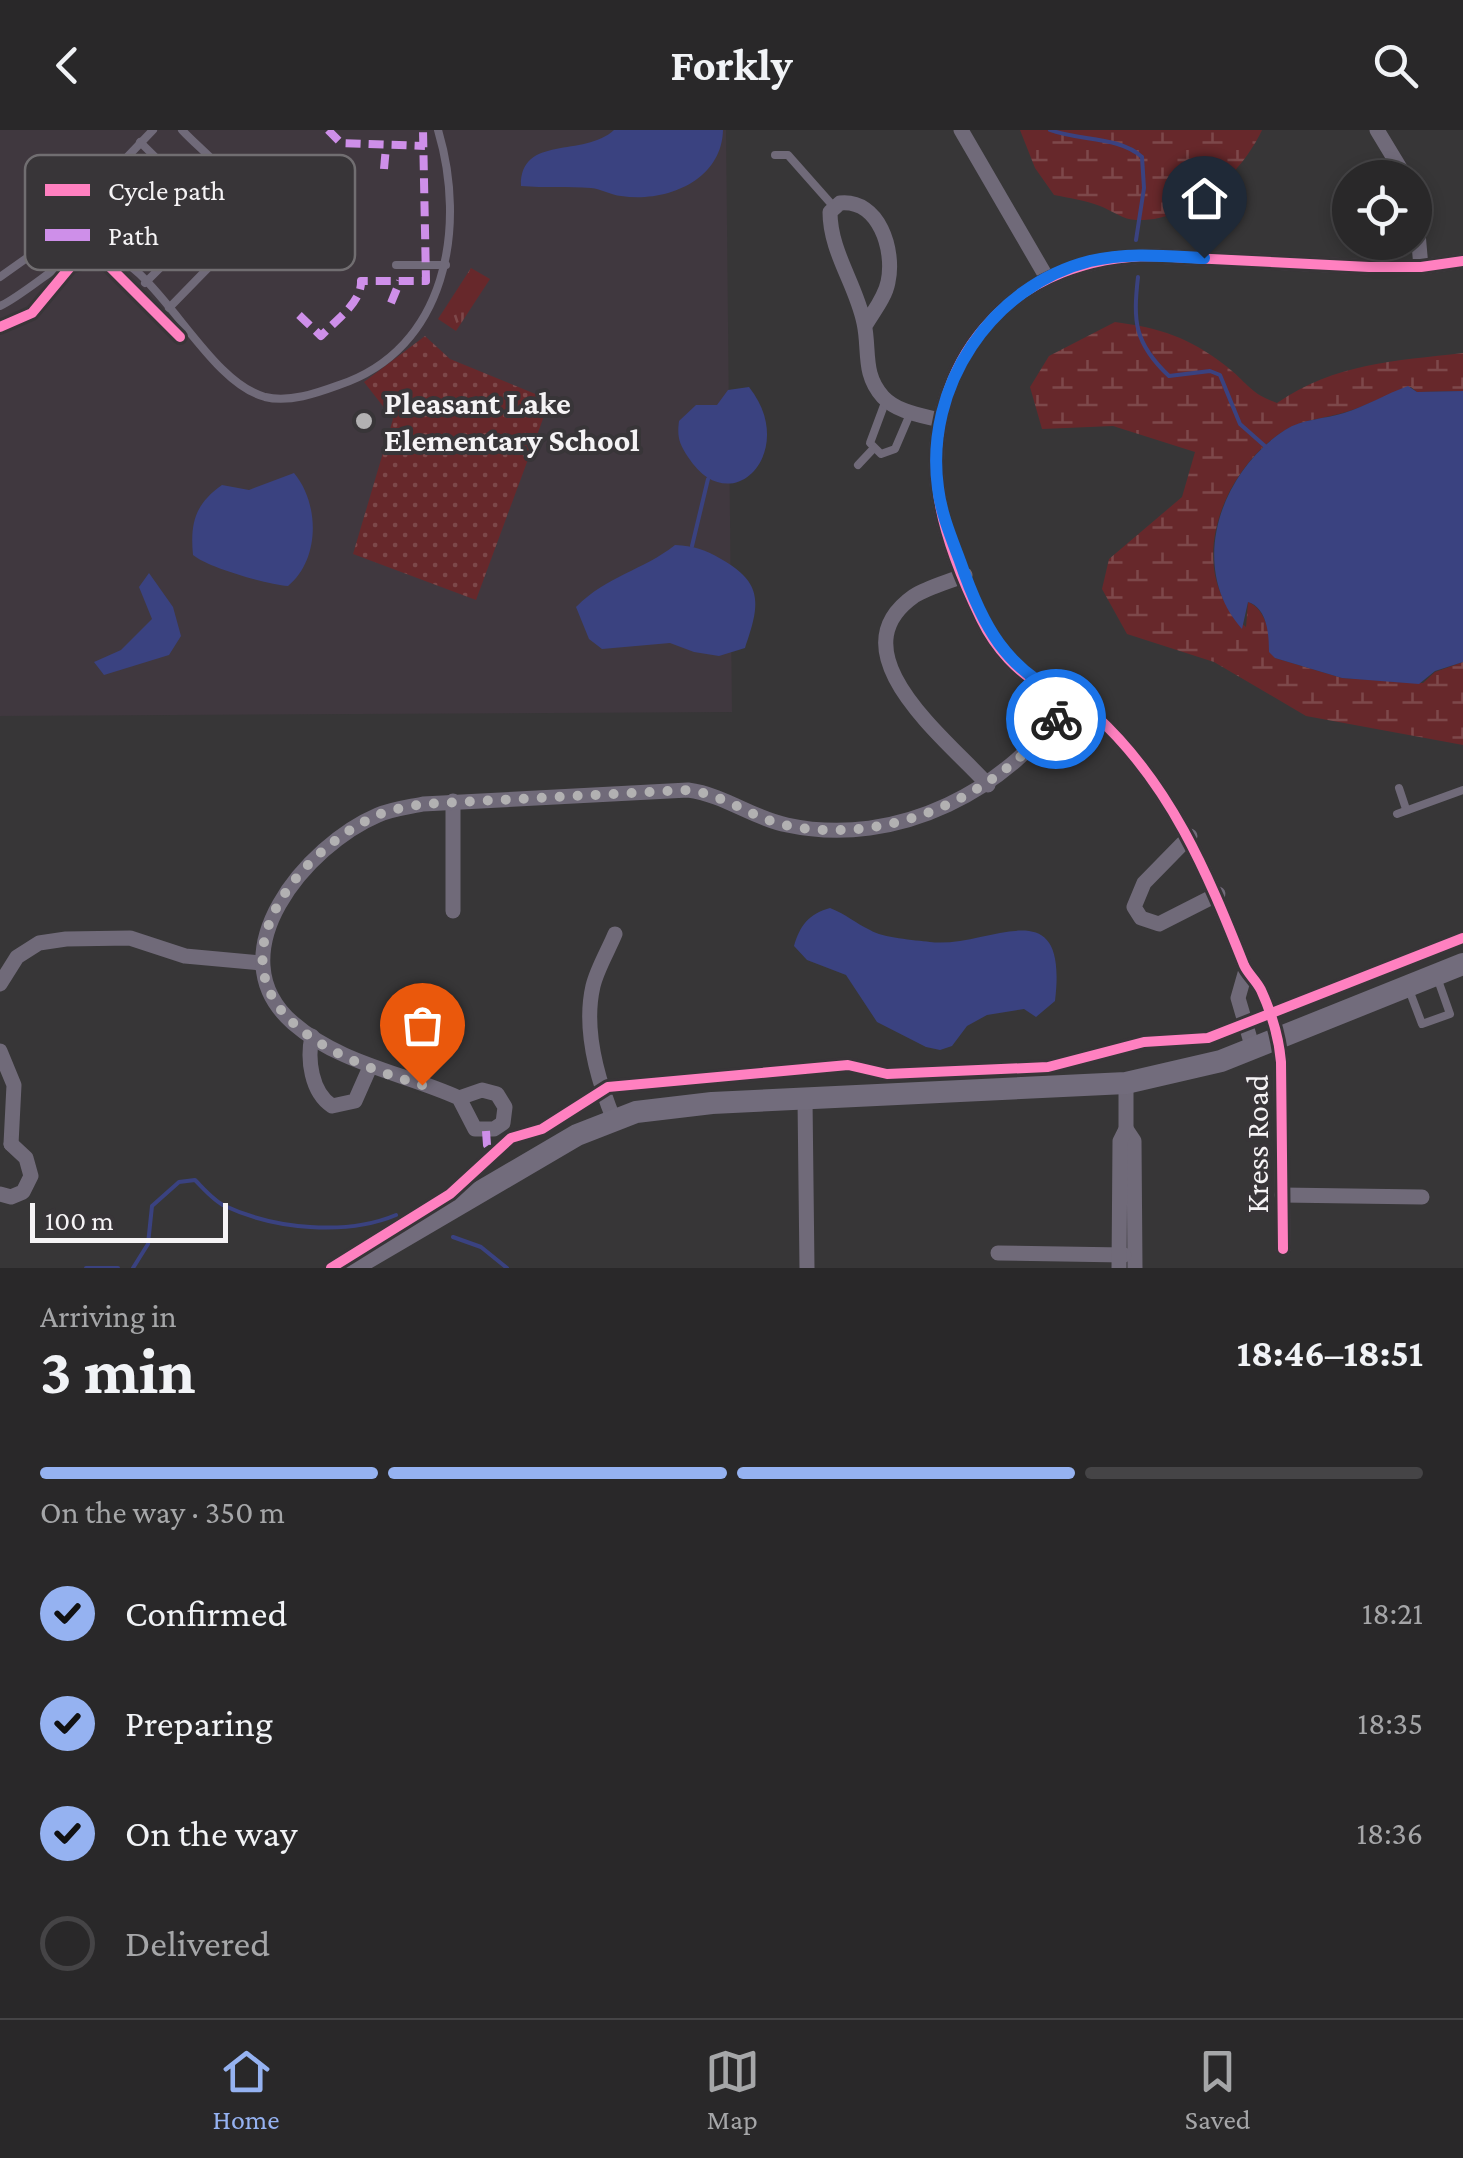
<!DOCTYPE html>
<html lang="en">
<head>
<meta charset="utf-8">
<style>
  body { margin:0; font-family:"Crimson Pro",serif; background:#353435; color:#f1f3f6; height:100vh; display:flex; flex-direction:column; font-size:38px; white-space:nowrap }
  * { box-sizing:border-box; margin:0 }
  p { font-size:32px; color:#a5a6a8 }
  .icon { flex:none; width:55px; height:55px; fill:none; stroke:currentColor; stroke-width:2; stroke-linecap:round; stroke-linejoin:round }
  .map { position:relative; height:1138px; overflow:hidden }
  .drawer { display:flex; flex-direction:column; background:#292829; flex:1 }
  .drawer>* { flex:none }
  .controls { position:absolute; left:1332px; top:30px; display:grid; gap:20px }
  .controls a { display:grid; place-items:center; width:100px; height:100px; border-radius:50%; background:#292829; box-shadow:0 5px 15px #0003,0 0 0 2px #454446; font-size:50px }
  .scale { position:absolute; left:30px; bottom:25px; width:198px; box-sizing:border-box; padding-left:10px; border:5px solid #f5f3f5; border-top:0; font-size:28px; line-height:35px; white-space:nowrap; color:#f5f3f5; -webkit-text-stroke:8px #383538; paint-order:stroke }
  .pin { position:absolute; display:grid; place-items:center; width:85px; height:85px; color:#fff; margin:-102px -42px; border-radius:50% 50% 50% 0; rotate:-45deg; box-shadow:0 0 10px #0007 }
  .pin .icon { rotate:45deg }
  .courier { position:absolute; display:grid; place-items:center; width:100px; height:100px; margin:-50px; border:8px solid #1a73e8; border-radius:50%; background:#fff; color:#222; box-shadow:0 2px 12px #0007 }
  .summary em { font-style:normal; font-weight:700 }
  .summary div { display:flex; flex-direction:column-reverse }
  .summary { display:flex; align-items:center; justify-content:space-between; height:170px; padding:0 40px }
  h1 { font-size:65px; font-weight:700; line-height:75px }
  .bar { display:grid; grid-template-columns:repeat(4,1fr); gap:15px 10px; align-content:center; height:120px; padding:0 40px }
  .bar i { height:12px; border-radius:8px; background:#454446 }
  .bar .on { background:#95b2f1 }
  .bar p { grid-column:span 4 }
  ol { padding:0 40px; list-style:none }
  li { display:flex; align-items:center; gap:30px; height:110px }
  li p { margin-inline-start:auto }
  li .icon { padding:10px; border-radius:50%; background:#95b2f1; color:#111; stroke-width:4 }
  li:last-child { color:#a5a6a8 }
  li i { width:55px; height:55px; border:5px solid #454446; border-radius:50% }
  header { display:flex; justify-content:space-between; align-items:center; height:130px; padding:0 40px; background:#292829; font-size:45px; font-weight:700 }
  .menu { display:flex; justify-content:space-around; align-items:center; height:140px; border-top:2px solid #454446; background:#292829; font-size:28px; color:#a5a6a8 }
  .menu a { display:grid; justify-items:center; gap:5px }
  .menu .on { color:#95b2f1 }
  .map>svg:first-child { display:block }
</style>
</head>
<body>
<header><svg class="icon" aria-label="back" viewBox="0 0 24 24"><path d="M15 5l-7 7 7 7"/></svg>Forkly<svg class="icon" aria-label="search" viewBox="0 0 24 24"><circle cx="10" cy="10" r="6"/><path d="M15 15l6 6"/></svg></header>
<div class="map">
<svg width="1463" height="1138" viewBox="0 0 1463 1138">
  <defs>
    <pattern id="grass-dots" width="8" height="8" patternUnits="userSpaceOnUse" patternTransform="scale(2.5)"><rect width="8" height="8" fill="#67282b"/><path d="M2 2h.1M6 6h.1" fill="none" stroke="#7d484a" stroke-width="1.8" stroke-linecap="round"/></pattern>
    <pattern id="wetland-marsh" width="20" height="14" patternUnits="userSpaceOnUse" patternTransform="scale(2.5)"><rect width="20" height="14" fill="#67282b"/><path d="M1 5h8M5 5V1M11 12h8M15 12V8" fill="none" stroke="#7d484a"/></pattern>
    <pattern id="park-tufts" width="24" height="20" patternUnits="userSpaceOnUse" patternTransform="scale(2.5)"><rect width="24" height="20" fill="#67282b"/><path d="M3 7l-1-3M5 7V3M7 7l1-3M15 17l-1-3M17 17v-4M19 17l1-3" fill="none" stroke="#7d484a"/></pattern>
  </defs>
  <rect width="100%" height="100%" fill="#373637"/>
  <!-- built -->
  <polygon fill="#40383f" points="0,0 726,0 732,582 0,586"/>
  <!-- grass -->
  <polygon fill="url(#grass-dots)" points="425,206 450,229 550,270 476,470 353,424 393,289 364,252"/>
  <!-- wetland -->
  <g fill="url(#wetland-marsh)">
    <path d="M 1020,0 L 1262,0 C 1241,45 1190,92 1136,90 C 1124,90 1111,80 1100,76 C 1085,70 1069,68 1054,65 L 1035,38 Z"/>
    <path d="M 1115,192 C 1160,198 1189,207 1226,236 C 1248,253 1249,263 1277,273 C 1335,233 1395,231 1463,223 L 1463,261 L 1417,262 L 1411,257 C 1389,263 1369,275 1346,282 C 1327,288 1305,289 1287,299 C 1222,337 1181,443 1246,497 L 1248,472 C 1267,479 1270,508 1275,528 L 1342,548 L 1423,553 L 1435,542 L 1463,532 L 1463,615 L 1306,586 L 1214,532 L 1127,504 L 1102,459 L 1109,429 L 1182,367 L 1195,322 L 1113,296 L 1042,299 L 1030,257 L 1049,226 Z"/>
  </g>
  <!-- park -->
  <polygon fill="url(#park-tufts)" points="471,138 490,149 456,201 438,189"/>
  <!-- water -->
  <g fill="#3a4280">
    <path d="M 614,0 L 723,0 C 722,50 667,73 621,66 C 611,65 601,59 591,58 C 568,56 545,58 521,56 C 520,4 584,28 614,0 Z"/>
    <path d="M 1408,256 L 1417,262 L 1463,261 L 1463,532 L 1435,541 L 1419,554 L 1342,548 L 1275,528 L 1269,522 C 1269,503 1267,478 1248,472 L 1242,499 C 1187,437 1220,342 1285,300 C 1302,289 1325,289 1344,283 C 1366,276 1386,264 1408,256 Z"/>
    <path d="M 749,257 C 800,321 731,394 688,327 C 679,313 677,307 679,291 L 696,275 L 717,275 L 728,260 Z"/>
    <path d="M 294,343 C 320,374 320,430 288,456 C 266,454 209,438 193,425 C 190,393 195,374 222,355 L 249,360 Z"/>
    <path d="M 675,415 C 694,416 704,419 721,429 C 764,453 760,475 745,518 L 719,526 L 694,522 L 670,513 L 602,519 L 589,509 L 576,477 C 608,445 642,441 675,415 Z"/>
    <polygon points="149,443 173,477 181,506 169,525 104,545 94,532 121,520 152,489 139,457"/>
    <path d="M 830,778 C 846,784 855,793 870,800 C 883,808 914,810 930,812 C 989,819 1069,755 1055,871 L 1036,887 L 1024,879 L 987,885 L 967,896 L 952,916 L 940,920 L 926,917 L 877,892 L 846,845 L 807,830 L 794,816 C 800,796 808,784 830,778 Z"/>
  </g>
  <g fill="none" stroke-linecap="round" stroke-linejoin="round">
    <!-- stream -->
    <g stroke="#3a4280" stroke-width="4">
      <path d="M 1050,0 C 1079,11 1119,6 1142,27 L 1144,58 L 1136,110"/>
      <path d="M 1138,147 C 1133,191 1134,213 1169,246 L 1210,241 L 1220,245 L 1240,294 L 1266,317"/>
      <polyline points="692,416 708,349"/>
      <polyline points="453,1107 481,1117 507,1138"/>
      <polyline points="86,1138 118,1138"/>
      <path d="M 133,1138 L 148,1114 L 152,1076 L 179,1052 L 195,1050 C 204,1059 214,1071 225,1076 C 274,1099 346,1106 396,1085"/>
    </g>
    <!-- lane -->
    <g stroke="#706a79" stroke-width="8">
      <polyline points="140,12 211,82 211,87 145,153"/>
      <polyline points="775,25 788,25 834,77"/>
      <polyline points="58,100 79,119"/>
      <polyline points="396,135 446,135"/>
      <polyline points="0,147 38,120 153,0"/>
      <path d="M 0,176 C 24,166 79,115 95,118 C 157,129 203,250 265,267 C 289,273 317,263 339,255 C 447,219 467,97 438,0"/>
      <path d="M 169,178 L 250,95 C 256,61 204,24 182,0"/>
      <polyline points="886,270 870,313 881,324 895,319 910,284"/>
      <polyline points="858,335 873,319"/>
      <polyline points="1399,658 1406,679"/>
      <polyline points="1397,684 1463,660"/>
      <polyline points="1408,857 1422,894 1450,884 1438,850"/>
    </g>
    <!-- street -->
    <g stroke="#706a79" stroke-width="15">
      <polyline points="961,0 1047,148"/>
      <polyline points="1377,0 1406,48"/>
      <polyline points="1415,69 1421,137"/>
      <path d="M 865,196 C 873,182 885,168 888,152 C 895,120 879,69 840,73 L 830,82 C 830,122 856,154 864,193 C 870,220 862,244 883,267 C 897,282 920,285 940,290"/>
      <path d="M 965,445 C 948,452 928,457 914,466 C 833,523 948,610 988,655"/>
      <polyline points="453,671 453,781"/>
      <polyline points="1190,706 1144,753 1134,777 1141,788 1159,794 1218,764"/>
      <polyline points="1246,840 1238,868 1253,919"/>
      <polyline points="0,854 17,827 39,813 66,809 130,808 185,826 261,833"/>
      <path d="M 312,906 C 307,929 311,962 332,976 L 355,971 L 370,937"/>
      <polyline points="0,921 14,955 11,1014"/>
      <path d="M 459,968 L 482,960 L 497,964 L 505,977 L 503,993 L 494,999 L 475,999 L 459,968 C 404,943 340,934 293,893 C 214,824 307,715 378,685 C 392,679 409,677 423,674 L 688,660 C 725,665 752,688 787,695 C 897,719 1012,659 1069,569"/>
      <polyline points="805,969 807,1138"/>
      <path d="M 614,990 C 598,951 583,899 593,856 C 597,839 608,821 615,804"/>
      <polyline points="1126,999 1134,1011 1135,1138"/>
      <polyline points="0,1064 11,1067 23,1062 31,1046 26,1028 11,1014"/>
      <polyline points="1282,1065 1422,1067"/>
      <path d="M 1283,1119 L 1281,932 C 1279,908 1271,882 1261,860 C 1256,850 1248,844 1244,835 C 1207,742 1170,653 1094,584 C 1081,572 1063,567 1048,559 C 1018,544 995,518 981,489 C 962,450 940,396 937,352 C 928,218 1021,127 1152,126 L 1369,137 L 1421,137 L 1463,131"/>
      <polyline points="998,1123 1124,1125"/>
      <polyline points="1119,1138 1120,1011 1126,999 1126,953"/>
    </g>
    <!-- secondary -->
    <polyline stroke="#726c7c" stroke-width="22" points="350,1138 577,1005 636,982 712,973 1126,953 1221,931 1463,834"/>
    <!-- quiet -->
    <g stroke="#ce8fe9" stroke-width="8" stroke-dasharray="15 8" stroke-linecap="butt">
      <polyline points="328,0 341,13 425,16"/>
      <polyline points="384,39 386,17"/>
      <polyline points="391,173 400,151"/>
      <path d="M 299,185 L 321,206 C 336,190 362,172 361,151 L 426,151 L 423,0"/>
      <polyline points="486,1001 487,1015 493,1024"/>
    </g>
    <!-- cycleway casing -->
    <g stroke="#383538" stroke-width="16">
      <g id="cycleway">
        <polyline points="0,197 32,183 71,136 90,130 108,135 180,207"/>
        <path d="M 1283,1119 L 1281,932 C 1279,908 1271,882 1261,860 C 1256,850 1248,844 1244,835 C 1207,742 1170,653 1094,584 C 1081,572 1063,567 1048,559 C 1018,544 995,518 981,489 C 962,450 940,396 937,352 C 928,218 1021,127 1152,126 L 1369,137 L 1421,137 L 1463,131"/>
        <polyline points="331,1138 450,1064 511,1008 542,999 608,957 848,935 887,944 1048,937 1144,912 1208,908 1463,808"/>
      </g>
    </g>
    <!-- cycleway -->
    <use href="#cycleway" stroke="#ff80c0" stroke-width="10"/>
  </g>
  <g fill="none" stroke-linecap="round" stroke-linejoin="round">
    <!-- done -->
    <path stroke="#b2b1b2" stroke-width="10" stroke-dasharray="0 18" d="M 422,955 C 374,941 305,917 276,873 C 229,801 315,712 378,685 C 391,679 408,677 423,674 L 688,660 C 726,665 753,689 789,696 C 890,715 995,667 1056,589"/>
    <!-- route -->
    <path stroke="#1a73e8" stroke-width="12" d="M 1056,589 L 1070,569 C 1005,540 982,495 960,431 C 951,407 941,383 938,358 C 924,257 991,156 1090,131 C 1127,122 1166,126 1204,128"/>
  </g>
  <!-- markers -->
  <circle fill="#b2b1b2" stroke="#383538" stroke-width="4" cx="364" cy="291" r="10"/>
  <g text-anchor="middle" stroke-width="8" stroke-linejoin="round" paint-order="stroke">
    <!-- poi labels -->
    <g font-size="32" font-weight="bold" fill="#f5f3f5" stroke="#383538" text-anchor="start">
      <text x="384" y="284">Pleasant Lake<tspan x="384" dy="37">Elementary School</tspan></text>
    </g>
    <!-- street labels -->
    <g font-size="32" fill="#f5f3f5" stroke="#383538">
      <text transform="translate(1257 1014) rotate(-90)" y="11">Kress Road</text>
    </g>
  </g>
  <!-- legend -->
  <rect x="25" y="25" width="330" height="115" rx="15" fill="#383538" stroke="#716e71" stroke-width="2.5"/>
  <rect x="45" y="54" width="45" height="12" fill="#ff80c0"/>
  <rect x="45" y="99" width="45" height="12" fill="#ce8fe9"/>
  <g font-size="28" fill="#f5f3f5">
    <text x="108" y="70">Cycle path</text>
    <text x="108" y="115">Path</text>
  </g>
</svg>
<div class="controls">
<a><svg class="icon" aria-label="locate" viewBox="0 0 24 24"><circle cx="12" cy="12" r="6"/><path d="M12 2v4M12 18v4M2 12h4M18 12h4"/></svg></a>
</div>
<div class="scale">100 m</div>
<div class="pin" style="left:422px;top:955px;background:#ea580c"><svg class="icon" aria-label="bag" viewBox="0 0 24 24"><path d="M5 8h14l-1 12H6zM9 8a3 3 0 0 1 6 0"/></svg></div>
<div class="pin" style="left:1204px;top:128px;background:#1f2937"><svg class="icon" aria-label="home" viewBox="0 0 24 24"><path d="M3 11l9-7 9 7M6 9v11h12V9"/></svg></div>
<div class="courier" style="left:1056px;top:589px"><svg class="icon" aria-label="bike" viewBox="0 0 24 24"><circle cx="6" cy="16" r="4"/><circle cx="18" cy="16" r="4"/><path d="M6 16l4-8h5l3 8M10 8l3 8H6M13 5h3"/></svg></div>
</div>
<section class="drawer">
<div class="summary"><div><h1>3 min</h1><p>Arriving in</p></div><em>18:46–18:51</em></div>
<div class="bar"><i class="on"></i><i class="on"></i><i class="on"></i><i></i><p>On the way · 350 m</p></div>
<ol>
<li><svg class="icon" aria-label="check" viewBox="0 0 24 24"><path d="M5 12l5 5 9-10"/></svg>Confirmed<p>18:21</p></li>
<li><svg class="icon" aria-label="check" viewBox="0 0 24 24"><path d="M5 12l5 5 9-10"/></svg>Preparing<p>18:35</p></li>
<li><svg class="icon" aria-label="check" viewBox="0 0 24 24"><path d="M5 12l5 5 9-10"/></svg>On the way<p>18:36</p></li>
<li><i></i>Delivered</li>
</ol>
</section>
<nav class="menu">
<a class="on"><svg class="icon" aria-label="home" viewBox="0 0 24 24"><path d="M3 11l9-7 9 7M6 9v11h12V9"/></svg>Home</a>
<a><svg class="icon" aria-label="map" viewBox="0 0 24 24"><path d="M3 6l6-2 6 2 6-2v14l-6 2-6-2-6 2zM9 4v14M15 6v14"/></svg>Map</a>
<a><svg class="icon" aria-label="saved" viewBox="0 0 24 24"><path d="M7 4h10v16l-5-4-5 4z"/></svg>Saved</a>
</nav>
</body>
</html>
